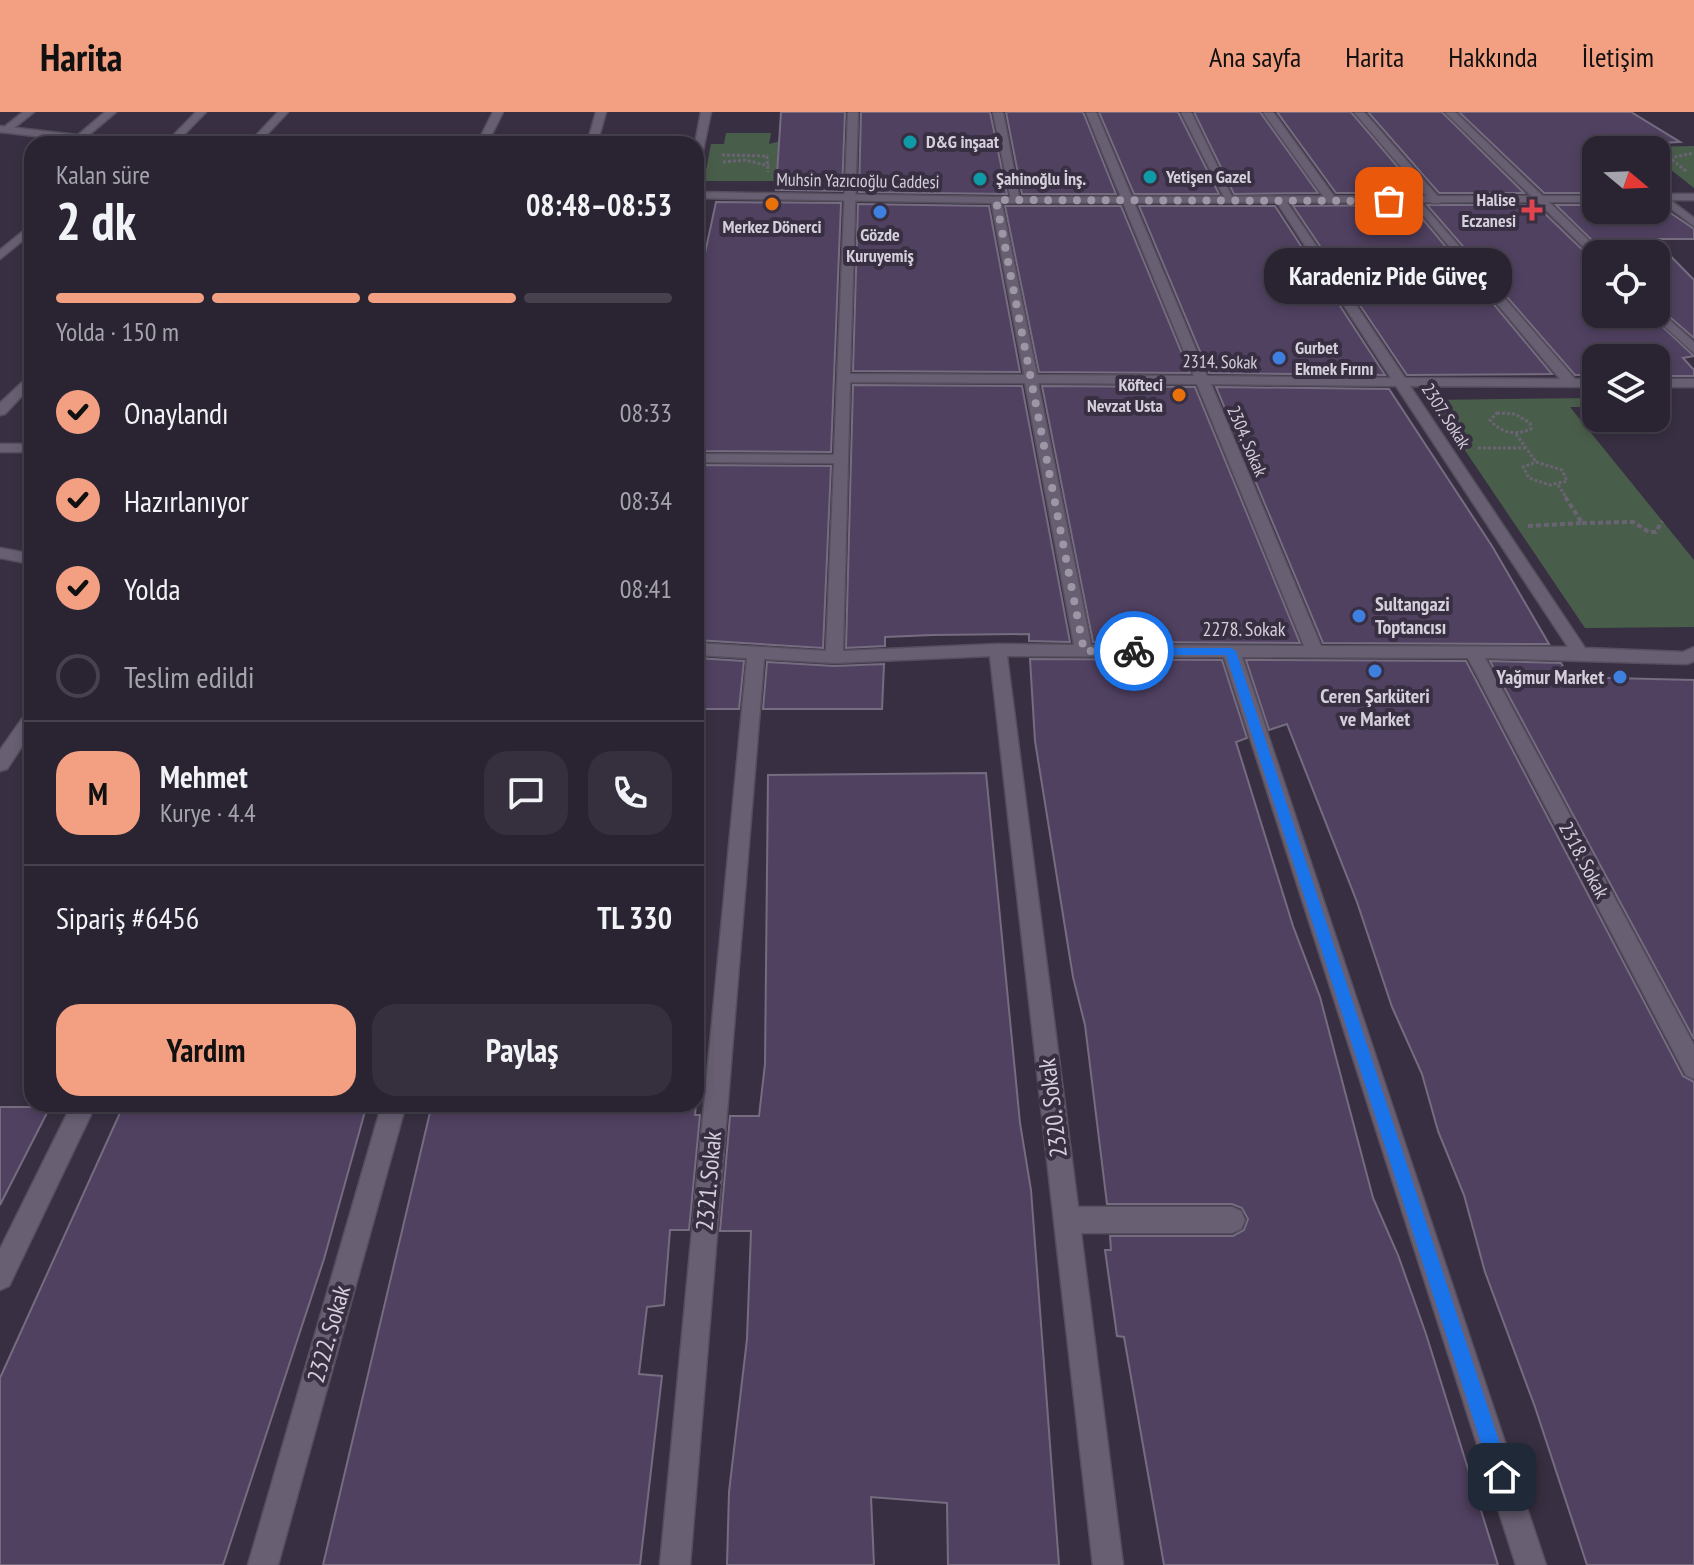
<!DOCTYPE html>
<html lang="tr">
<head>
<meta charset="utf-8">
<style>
  body { margin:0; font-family:"PT Sans Narrow",sans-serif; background:#36303e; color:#f1f3f6; height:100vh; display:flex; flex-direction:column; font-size:30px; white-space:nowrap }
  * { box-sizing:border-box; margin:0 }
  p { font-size:26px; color:#a5a4ac }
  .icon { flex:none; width:44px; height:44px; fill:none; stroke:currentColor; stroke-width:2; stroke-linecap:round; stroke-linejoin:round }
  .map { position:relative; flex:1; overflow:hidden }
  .details { position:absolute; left:24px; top:24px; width:680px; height:976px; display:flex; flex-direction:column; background:#2a2432; border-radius:24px; box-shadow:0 4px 12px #0003,0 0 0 2px #46414d }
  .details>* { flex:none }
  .needle { width:52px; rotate:109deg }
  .controls { position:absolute; left:1582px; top:24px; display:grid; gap:16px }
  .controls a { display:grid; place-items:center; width:88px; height:88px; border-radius:16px; background:#2a2432; box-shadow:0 4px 12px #0003,0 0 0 2px #46414d; font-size:40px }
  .pin { position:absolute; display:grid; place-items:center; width:68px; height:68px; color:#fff; margin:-34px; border-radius:16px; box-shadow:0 4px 12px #0006 }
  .courier { position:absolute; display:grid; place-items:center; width:80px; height:80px; margin:-40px; border:6px solid #1a73e8; border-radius:50%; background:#fff; color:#222; box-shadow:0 2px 10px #0007 }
  .bubble { position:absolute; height:56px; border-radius:24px; background:#2a2432; box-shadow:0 4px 12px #0003,0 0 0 2px #46414d; font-size:26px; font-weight:600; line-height:56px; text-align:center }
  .head em { font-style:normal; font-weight:600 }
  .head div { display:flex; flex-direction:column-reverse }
  .head { display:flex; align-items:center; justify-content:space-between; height:136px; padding:0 32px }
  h1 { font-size:52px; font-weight:600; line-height:60px }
  .bar { display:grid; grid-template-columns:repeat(4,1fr); gap:12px 8px; align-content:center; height:96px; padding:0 32px }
  .bar i { height:10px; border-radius:6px; background:#46414d }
  .bar .current { background:#f3a082 }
  .bar p { grid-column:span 4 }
  .line { display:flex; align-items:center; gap:20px; padding:0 32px; border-top:2px solid #46414d }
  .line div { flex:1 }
  .round { display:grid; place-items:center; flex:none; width:84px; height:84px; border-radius:24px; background:#36303e }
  ol { padding:0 32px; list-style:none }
  li { display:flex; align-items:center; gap:24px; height:88px }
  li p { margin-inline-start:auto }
  li .icon { padding:8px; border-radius:50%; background:#f3a082; color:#111; stroke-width:4 }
  li:last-child { color:#a5a4ac }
  li i { width:44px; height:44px; border:4px solid #46414d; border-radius:50% }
  .cta { display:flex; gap:16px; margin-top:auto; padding:16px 32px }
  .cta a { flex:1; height:92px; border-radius:24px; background:#f3a082; color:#111; font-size:32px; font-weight:600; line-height:92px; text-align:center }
  .cta a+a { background:#36303e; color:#f1f3f6 }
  header { display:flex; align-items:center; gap:48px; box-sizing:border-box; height:112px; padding:0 40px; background:#f3a082; color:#111 }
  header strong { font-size:38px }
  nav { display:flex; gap:44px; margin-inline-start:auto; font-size:28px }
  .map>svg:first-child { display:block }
</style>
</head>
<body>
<header>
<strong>Harita</strong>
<nav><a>Ana sayfa</a><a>Harita</a><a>Hakkında</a><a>İletişim</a></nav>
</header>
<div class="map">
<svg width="1694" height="1453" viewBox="0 0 1694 1453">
  <rect width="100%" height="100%" fill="#383042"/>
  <!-- green -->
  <g fill="#495e4a">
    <polygon points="726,21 771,21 769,32 781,29 778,69 704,69 711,32 724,32"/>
    <polygon points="1694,34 1694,76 1656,46 1656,38 1642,35"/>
    <polygon points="1596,286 1596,295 1570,295 1694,448 1694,515 1585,516 1431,288"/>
  </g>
  <!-- building -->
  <g fill="#504161" stroke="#756c80" stroke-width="2">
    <polygon points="781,0 845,0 842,79 776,78"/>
    <polygon points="861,0 990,0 1007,82 859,80"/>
    <polygon points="1006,0 1083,0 1116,82 1022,82"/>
    <polygon points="1099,0 1178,0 1219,82 1134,82"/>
    <polygon points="1194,0 1260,0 1318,81 1234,82"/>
    <polygon points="1277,0 1351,0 1420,81 1336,81"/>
    <polygon points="1368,0 1442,0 1524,81 1439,81"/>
    <polygon points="1459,0 1631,0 1680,30 1625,33 1631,38 1596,38 1596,81 1544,81"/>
    <polygon points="716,90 841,91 831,340 696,339 696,183"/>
    <polygon points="1656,91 1694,117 1694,127 1654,127 1694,168 1694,226 1656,193 1656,142 1606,142 1556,93 1596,93 1596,98 1656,98"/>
    <polygon points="858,92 989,94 1020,260 853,259"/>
    <polygon points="1411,93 1552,262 1407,263 1293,94"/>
    <polygon points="1427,93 1536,93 1591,146 1596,146 1596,202 1649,202 1694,244 1683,246 1694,258 1694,264 1656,264 1656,246 1596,246 1596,263 1575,263"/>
    <polygon points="1005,94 1121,94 1190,261 1039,260"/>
    <polygon points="1139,94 1275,94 1385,263 1209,261"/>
    <polygon points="853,273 1022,274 1070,530 1029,529 1029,522 932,523 885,525 885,534 846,536"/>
    <polygon points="1042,274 1195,275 1300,531 1093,530"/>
    <polygon points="1216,275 1389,277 1492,434 1549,532 1323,531"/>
    <polygon points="696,353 831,354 823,536 696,528"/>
    <polygon points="696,546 744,549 739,597 696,597"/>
    <polygon points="1030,547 1222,548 1247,626 1236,630 1293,814 1320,885 1373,1086 1398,1143 1426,1222 1498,1453 1164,1453 1124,1225 1117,1224 1105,1138 1111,1138 1110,1124 1233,1124 1244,1118 1248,1107 1242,1096 1232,1092 1107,1092 1085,913 1073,865 1035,629"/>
    <polygon points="1246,548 1466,549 1683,964 1694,970 1694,1453 1587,1453 1535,1295 1485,1160 1464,1083 1438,1019 1422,962 1392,895 1357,790 1287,612 1269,618"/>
    <polygon points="1490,549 1561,551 1569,565 1694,568 1694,927"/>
    <polygon points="767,550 834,554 884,552 882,597 763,597"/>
    <polygon points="986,661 1020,1011 1031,1078 1059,1453 948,1453 947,1391 871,1385 874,1453 727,1453 729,1380 747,1227 751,1119 720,1119 730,1004 759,1004 765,952 768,663"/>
    <polygon points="124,992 367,992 324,1147 223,1453 0,1453 0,1266"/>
    <polygon points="432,992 696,992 695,1003 700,1003 689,1118 670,1118 664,1193 647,1195 639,1262 662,1264 640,1453 323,1453"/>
    <polygon points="0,995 50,995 0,1093"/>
  </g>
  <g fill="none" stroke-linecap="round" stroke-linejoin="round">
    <!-- minor casing -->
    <g stroke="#554f5d" stroke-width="3">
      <g id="minor">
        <polygon points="23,0 34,0 9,20 3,20 3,16"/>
        <polygon points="105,0 116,0 83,28 77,28 77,24"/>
        <polygon points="196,0 206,0 175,32 165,32"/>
        <polygon points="278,0 288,0 258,32 248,32"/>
        <polygon points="596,0 606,0 597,32 587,32"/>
        <polygon points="701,0 711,0 701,48 696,51 695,32"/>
        <path d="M 848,0 L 858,0 L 850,262 L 1024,263 L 991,88 L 996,85 L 1001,88 L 1037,263 L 1194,264 L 1086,0 L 1096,0 L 1207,264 L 1391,266 L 1276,89 L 1281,86 L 1286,89 L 1405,266 L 1560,267 L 1413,91 L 1412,89 L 1417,86 L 1575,267 L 1596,267 L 1596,275 L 1410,274 L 1585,536 L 1683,540 L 1694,535 L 1694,549 L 1687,552 L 1485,546 L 1694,933 L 1694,967 L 1686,963 L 1468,546 L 1242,545 L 1546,1453 L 1516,1453 L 1224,545 L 1007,544 L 1078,1095 L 1232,1095 L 1241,1099 L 1245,1108 L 1241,1117 L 1232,1121 L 1081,1121 L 1123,1453 L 1093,1453 L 990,544 L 834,551 L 764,547 L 690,1453 L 660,1453 L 747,546 L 696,543 L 696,531 L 826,539 L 834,351 L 696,350 L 696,342 L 834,343 ZM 850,270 L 1025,271 L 1074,533 L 998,532 L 843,539 ZM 1038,271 L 1197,272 L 1304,534 L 1091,533 ZM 1211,272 L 1396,274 L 1568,535 L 1321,534 Z"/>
        <polygon points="993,0 1003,0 1020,90 1011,88"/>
        <polygon points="1181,0 1191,0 1235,91 1226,89"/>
        <polygon points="1263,0 1273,0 1336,87 1336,91 1328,91"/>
        <polygon points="1354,0 1364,0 1440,87 1440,91 1432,91"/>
        <polygon points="1445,0 1455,0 1603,142 1593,144"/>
        <polygon points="1662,82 1694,106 1694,114 1658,87 1657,85"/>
        <polygon points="32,112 32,121 0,147 0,138"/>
        <polygon points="1656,196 1694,230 1694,241 1652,203 1656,202"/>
        <polygon points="32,261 32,273 5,302 0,303 0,291"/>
        <rect x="1656" y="267" width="38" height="8"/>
        <rect x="0" y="332" width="32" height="8"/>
        <polygon points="0,436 32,442 32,452 0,446"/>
        <polygon points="32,599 32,619 7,657 0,659 0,638 26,601"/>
        <polygon points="72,992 96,992 9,1174 0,1178 0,1137"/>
        <polygon points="382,992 406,992 278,1453 248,1453"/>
      </g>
    </g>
    <!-- secondary casing -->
    <g stroke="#554f5d" stroke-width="3">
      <g id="secondary">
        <polygon points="493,0 503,0 487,32 477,32"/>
        <polygon points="0,14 128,29 133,32 103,32 0,20"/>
        <polygon points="696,80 996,85 1596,84 1596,90 996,91 696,86"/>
        <rect x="1656" y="82" width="38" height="6"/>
      </g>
    </g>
    <!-- path-far1 -->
    <g stroke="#6a6373" stroke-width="3" stroke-dasharray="3 2" stroke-linecap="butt">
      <polyline points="722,43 767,44 768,60"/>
      <polyline points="723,50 745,48 769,54"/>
      <polyline points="1686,59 1670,46 1694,41"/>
      <path d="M 1497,301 L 1515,302 L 1530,311 L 1531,317 C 1515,324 1501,321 1490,308 Z"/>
      <polyline points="1516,322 1536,350"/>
      <polyline points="1478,336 1525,336"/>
      <polygon points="1536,350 1562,358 1567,369 1550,373 1529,366 1523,355"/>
      <polyline points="1558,373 1566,385"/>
    </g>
    <!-- path -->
    <g stroke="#6a6373" stroke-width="4" stroke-dasharray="5 3" stroke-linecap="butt">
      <polyline points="1582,411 1633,410 1649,420 1656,420 1662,409"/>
      <polyline points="1528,414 1582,411 1564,383"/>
    </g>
    <!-- minor -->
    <use href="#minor" fill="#685f73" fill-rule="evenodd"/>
    <!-- secondary -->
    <use href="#secondary" fill="#685f73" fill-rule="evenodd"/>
  </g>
  <!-- route -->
  <polygon fill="#1a73e8" points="1130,536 1231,536 1236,539 1511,1365 1508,1371 1502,1374 1495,1371 1492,1365 1226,543 1134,543 1130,542"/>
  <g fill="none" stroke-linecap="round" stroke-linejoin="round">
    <!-- done -->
    <polyline stroke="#9d97a5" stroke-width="8" stroke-dasharray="0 14.4" points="1134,539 1084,539 996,88 1389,89"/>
  </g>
  <!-- markers -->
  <g fill="#0f9aa8" stroke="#383042" stroke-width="3">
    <circle cx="910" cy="30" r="8"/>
    <circle cx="1150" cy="65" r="8"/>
    <circle cx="980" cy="67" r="8"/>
  </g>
  <g fill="#e8710a" stroke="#383042" stroke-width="3">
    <circle cx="772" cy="92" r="8"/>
    <circle cx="1179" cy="283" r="8"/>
  </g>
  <path fill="#e0444e" stroke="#383042" stroke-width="3" d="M1528 86h8v8h8v8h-8v8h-8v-8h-8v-8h8z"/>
  <g fill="#3f7fe0" stroke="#383042" stroke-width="3">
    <circle cx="880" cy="100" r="8"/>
    <circle cx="1279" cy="246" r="8"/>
    <circle cx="1359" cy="504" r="8"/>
    <circle cx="1375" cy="559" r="8"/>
    <circle cx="1620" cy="565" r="8"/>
  </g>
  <g text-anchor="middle" stroke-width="8" stroke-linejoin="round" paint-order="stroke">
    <!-- far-poi labels -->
    <g font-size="18" font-weight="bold" fill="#d4cfda" stroke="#383042" text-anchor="start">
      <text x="926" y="36">D&amp;G inşaat</text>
      <text x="1166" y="71">Yetişen Gazel</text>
      <text x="996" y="73">Şahinoğlu İnş.</text>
      <text x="1516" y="94" text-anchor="end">Halise<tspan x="1516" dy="21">Eczanesi</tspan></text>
      <text x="772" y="121" text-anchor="middle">Merkez Dönerci</text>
      <text x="880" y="129" text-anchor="middle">Gözde<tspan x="880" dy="21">Kuruyemiş</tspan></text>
      <text x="1295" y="242">Gurbet<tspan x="1295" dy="21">Ekmek Fırını</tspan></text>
      <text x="1163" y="279" text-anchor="end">Köfteci<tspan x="1163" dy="21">Nevzat Usta</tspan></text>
    </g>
    <!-- far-street labels -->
    <g font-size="18" fill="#d4cfda" stroke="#383042">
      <text transform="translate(858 69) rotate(1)" y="6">Muhsin Yazıcıoğlu Caddesi</text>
      <text transform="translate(1220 250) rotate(1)" y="6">2314. Sokak</text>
      <text transform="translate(1446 304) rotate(57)" y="6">2307. Sokak</text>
      <text transform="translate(1247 329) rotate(67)" y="6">2304. Sokak</text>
    </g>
    <!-- poi labels -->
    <g font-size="20" font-weight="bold" fill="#d4cfda" stroke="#383042" text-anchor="start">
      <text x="1375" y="499">Sultangazi<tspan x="1375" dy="23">Toptancısı</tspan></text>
      <text x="1604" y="572" text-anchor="end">Yağmur Market</text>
      <text x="1375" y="591" text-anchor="middle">Ceren Şarküteri<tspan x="1375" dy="23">ve Market</tspan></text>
    </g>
    <!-- street labels -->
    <g font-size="20" fill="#d4cfda" stroke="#383042">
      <text x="1244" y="524">2278. Sokak</text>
      <text transform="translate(1584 748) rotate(62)" y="7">2318. Sokak</text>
    </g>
    <!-- near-street labels -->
    <g font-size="24" fill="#d4cfda" stroke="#383042">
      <text transform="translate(1053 996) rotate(-97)" y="8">2320. Sokak</text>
      <text transform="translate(709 1069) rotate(-85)" y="8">2321. Sokak</text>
      <text transform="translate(329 1222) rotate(-74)" y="8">2322. Sokak</text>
    </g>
  </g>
</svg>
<div class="controls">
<a><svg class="needle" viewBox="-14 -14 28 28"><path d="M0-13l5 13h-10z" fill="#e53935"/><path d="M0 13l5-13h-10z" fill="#a5a4ac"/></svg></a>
<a><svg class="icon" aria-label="locate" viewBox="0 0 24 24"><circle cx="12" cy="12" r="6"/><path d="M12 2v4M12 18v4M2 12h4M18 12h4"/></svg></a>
<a><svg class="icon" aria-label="layers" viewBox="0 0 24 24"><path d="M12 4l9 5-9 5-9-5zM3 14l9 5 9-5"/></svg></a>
</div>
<div class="pin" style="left:1389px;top:89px;background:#ea580c"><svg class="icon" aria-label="bag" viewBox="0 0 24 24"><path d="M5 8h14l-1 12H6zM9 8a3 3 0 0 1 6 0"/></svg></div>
<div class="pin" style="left:1502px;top:1365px;background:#1f2937"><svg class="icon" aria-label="home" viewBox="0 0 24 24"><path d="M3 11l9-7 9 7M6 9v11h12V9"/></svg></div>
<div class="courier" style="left:1134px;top:539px"><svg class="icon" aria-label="bike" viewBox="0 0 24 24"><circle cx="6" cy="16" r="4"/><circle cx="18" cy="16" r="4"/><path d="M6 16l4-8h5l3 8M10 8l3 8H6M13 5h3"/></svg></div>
<div class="bubble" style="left:1264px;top:136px;width:248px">Karadeniz Pide Güveç</div>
<section class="details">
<div class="head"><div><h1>2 dk</h1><p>Kalan süre</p></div><em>08:48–08:53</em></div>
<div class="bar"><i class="current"></i><i class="current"></i><i class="current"></i><i></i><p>Yolda · 150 m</p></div>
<ol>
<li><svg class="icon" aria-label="check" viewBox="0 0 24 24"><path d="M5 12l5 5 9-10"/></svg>Onaylandı<p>08:33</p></li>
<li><svg class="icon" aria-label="check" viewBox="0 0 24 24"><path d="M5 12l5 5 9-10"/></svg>Hazırlanıyor<p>08:34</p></li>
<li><svg class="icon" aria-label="check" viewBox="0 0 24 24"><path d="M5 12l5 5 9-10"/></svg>Yolda<p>08:41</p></li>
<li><i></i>Teslim edildi</li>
</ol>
<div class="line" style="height:144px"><b class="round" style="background:#f3a082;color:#111">M</b><div><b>Mehmet</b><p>Kurye · 4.4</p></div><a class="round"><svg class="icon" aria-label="chat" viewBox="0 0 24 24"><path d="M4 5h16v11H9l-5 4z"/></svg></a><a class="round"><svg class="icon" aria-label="phone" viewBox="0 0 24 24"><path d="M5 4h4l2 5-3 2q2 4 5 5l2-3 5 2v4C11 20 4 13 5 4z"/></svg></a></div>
<div class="line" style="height:104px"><div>Sipariş #6456</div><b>TL 330</b></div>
<div class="cta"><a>Yardım</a><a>Paylaş</a></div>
</section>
</div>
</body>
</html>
